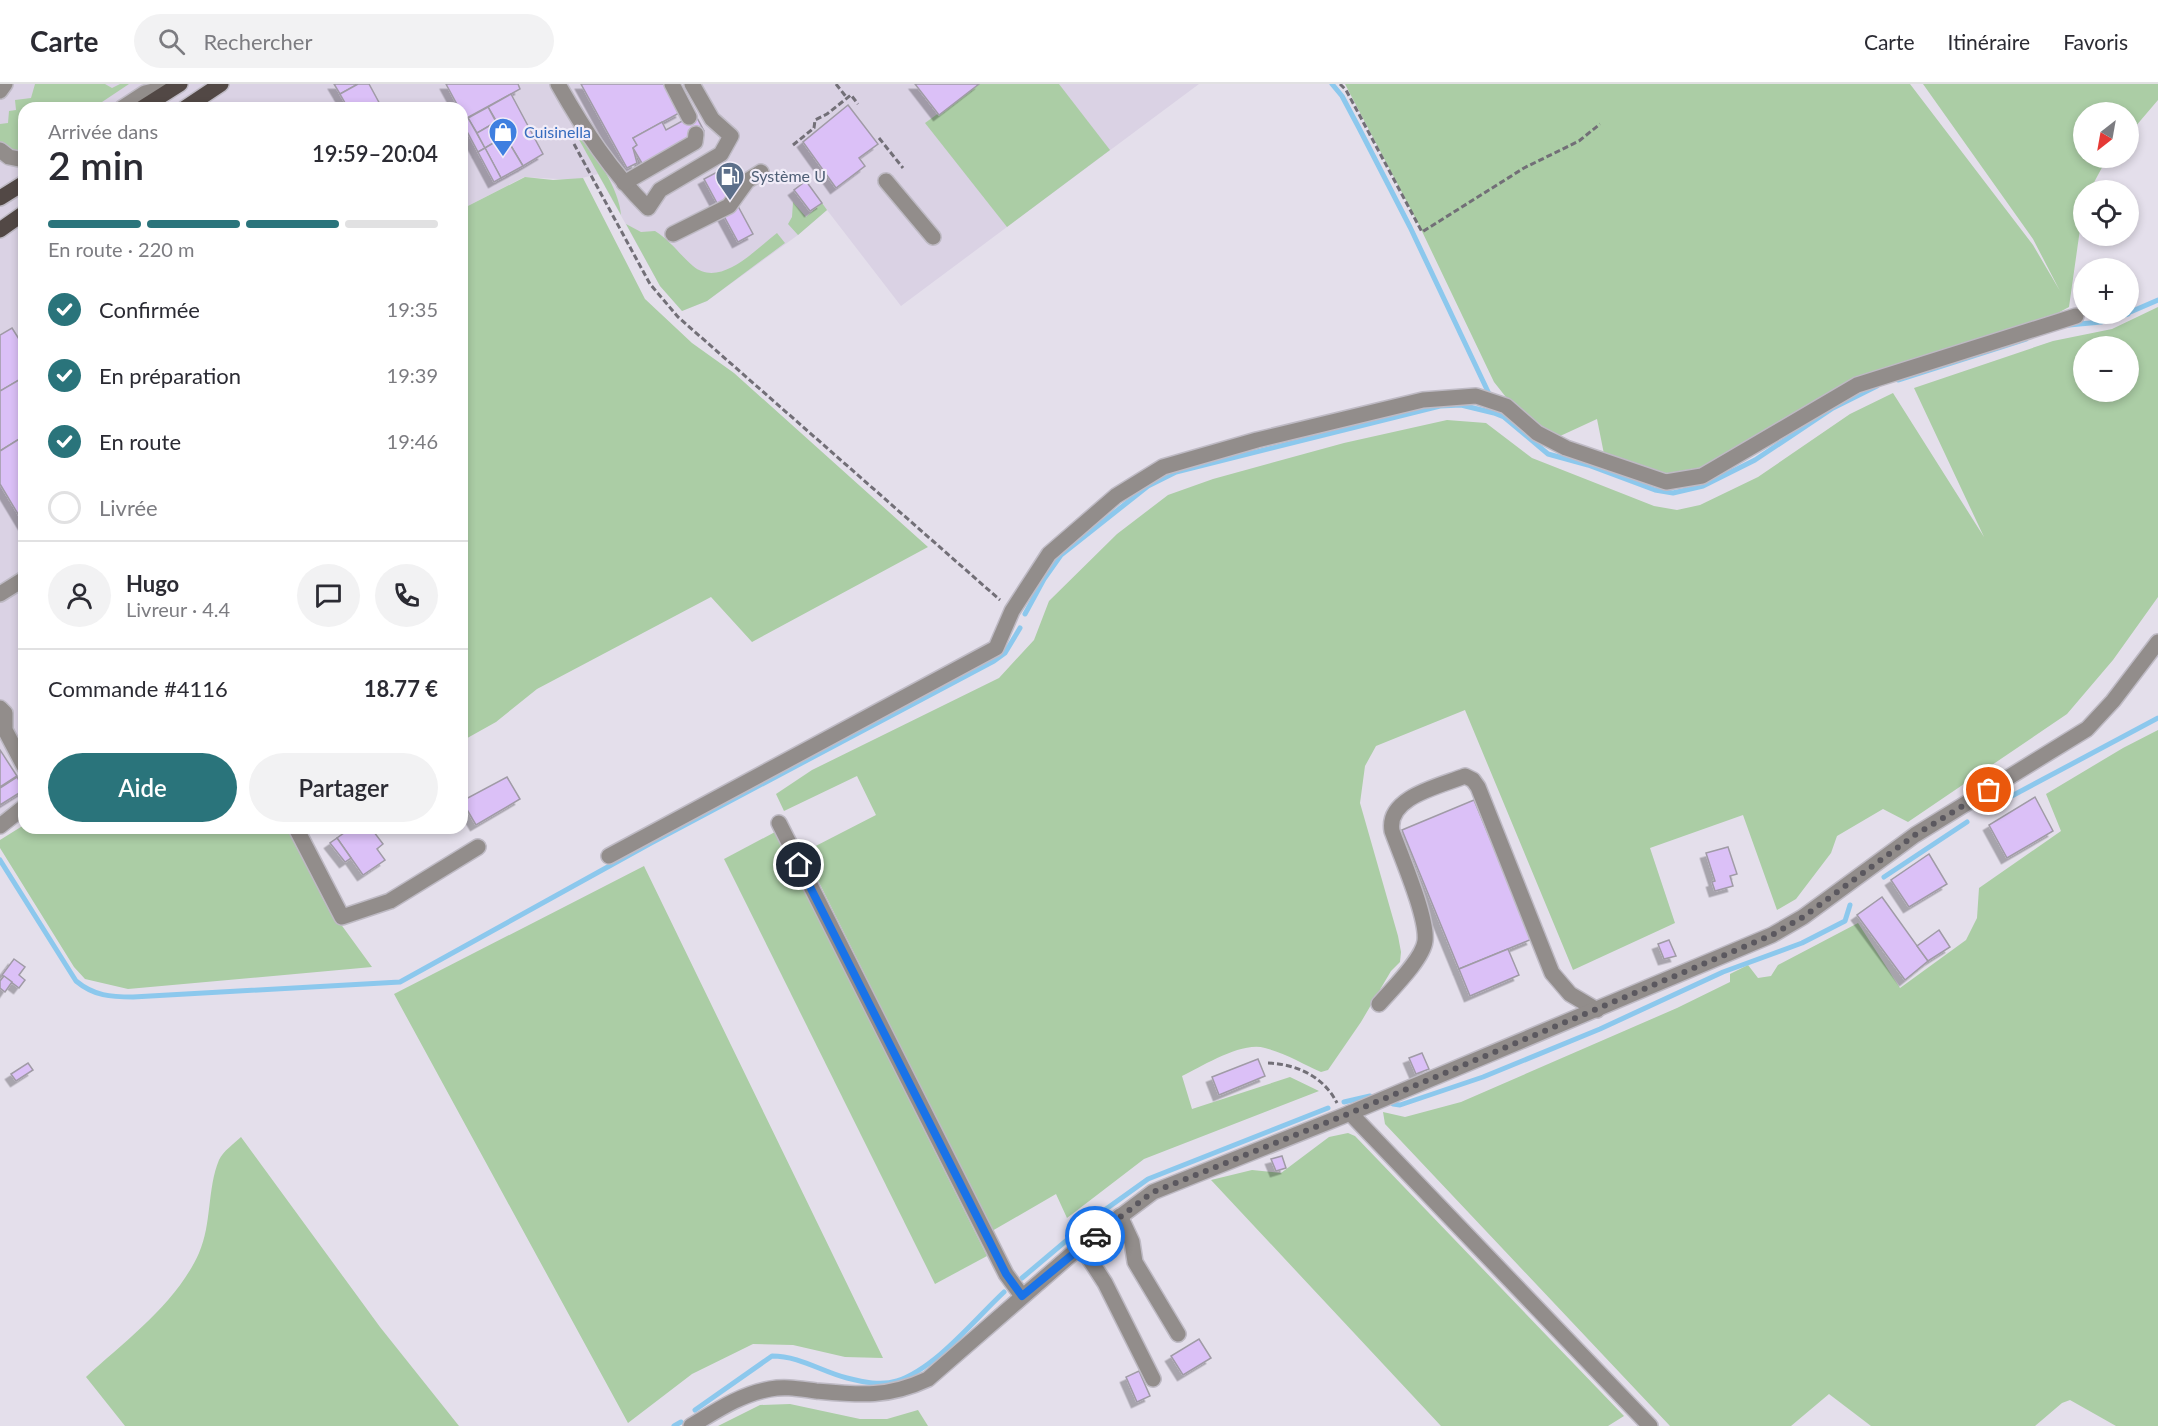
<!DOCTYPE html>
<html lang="fr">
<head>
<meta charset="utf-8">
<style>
  body { margin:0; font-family:Lato,sans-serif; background:#f2f2f3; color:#2b2b33; height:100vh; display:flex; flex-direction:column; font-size:22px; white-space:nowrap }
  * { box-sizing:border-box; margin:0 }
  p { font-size:20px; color:#7c7c81 }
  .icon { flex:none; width:33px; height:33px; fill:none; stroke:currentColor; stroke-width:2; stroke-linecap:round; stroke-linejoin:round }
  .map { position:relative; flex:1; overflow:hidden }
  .drawer { position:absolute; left:18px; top:18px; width:450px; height:732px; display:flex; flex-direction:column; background:#fff; border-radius:18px; box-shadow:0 3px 9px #0003 }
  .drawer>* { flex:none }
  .needle { width:39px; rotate:211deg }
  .fabs { position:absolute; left:2073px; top:18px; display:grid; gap:12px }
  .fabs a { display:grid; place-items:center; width:66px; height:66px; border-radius:50%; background:#fff; box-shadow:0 3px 9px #0003; font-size:30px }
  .pin { position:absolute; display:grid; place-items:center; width:51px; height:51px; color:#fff; margin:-26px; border:3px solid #fff; border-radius:50%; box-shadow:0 2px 6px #0007 }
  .courier { position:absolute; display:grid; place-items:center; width:60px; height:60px; margin:-30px; border:4px solid #1a73e8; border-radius:50%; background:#fff; color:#222; box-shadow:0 2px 8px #0007 }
  .overview em { font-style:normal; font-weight:600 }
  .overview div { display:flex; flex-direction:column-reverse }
  .overview { display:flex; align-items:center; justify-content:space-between; height:102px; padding:0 30px }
  h1 { font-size:39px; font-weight:600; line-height:45px }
  .bar { display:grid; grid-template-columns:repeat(4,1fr); gap:9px 6px; align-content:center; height:72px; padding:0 30px }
  .bar i { height:8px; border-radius:4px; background:#e1e1e2 }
  .bar .current { background:#2a747b }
  .bar p { grid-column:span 4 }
  .line { display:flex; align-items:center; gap:15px; padding:0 30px; border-top:2px solid #e1e1e2 }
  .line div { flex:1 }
  .round { display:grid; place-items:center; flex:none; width:63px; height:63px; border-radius:32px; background:#f2f2f3 }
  ol { padding:0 30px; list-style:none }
  li { display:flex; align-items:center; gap:18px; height:66px }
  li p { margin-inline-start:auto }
  li .icon { padding:6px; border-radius:50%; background:#2a747b; color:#fff; stroke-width:4 }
  li:last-child { color:#7c7c81 }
  li i { width:33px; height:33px; border:3px solid #e1e1e2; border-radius:50% }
  .primary-button { display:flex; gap:12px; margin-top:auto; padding:12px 30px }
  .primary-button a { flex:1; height:69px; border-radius:36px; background:#2a747b; color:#fff; font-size:24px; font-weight:600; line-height:69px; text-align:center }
  .primary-button a+a { background:#f2f2f3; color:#2b2b33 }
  header { display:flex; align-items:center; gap:36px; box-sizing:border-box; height:84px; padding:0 30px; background:#fff; border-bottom:2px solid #e1e1e2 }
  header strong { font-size:28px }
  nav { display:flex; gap:33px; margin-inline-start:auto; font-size:21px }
  .search { width:420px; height:54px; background:#f2f2f3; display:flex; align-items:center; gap:15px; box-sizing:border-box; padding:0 21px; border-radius:33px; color:#7c7c81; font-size:22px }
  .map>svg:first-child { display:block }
</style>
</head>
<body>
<header>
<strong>Carte</strong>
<div class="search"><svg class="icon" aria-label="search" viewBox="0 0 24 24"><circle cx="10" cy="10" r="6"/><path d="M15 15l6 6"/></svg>Rechercher</div>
<nav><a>Carte</a><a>Itinéraire</a><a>Favoris</a></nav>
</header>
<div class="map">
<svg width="2158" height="1342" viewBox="0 0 2158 1342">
  <defs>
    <filter id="shadow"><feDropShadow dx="-5.5" dy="5.5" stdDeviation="0" flood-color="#0004"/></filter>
  </defs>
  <rect width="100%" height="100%" fill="#e4dfeb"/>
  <!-- built -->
  <polygon fill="#dad2e4" points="0,0 1199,0 901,222 827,126 798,151 707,217 682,227 660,202 598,90 574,96 524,93 462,125 462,24 24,24 24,732 0,748"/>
  <!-- green -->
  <g fill="#abcda5" fill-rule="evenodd">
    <polygon points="35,0 105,0 112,4 120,0 129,0 93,24 24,24 24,66 12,66 0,59 0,40 8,39 9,27 16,26 15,16 31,14"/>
    <polygon points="979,0 1059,0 1110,66 1007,143 925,39"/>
    <polygon points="1345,0 1910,0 2033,161 2060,207 2033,155 1923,0 2158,0 2158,16 2129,50 2128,28 2084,28 2084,74 2107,74 2090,106 2084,106 2083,124 2069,223 2043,237 1862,296 1713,382 1675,392 1605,375 1597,335 1558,353 1513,322 1494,298 1419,141"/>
    <path d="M 577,52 C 596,68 619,106 621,131 Z"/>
    <polygon points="525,93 553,96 583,94 645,215 692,259 734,289 928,463 752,558 711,513 537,605 496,638 462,657 462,125"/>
    <polygon points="793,118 806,133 822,119 827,126 798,151 788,140 792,133"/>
    <path d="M 626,140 L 641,148 L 655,147 C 671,157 679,170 693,182 C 720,205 756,165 777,149 L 785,159 L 707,217 L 682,227 L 660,202 Z"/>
    <path d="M 2158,223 L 2158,513 L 2113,576 L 2067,630 L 1908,738 L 1883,725 L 1837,752 L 1831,769 L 1796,815 L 1777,826 L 1743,731 L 1650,764 L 1675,839 L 1573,886 L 1465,626 L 1376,662 L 1365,682 L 1360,719 L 1398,852 L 1401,868 L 1400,878 L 1391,887 L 1361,938 L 1328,986 L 1321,988 C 1303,980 1285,969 1265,964 C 1242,957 1203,982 1182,992 L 1192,1025 L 1290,993 L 1319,1007 L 1144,1075 L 1067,1134 L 1056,1110 L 992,1147 L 804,768 L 876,731 L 857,692 L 784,727 L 776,710 L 812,686 L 999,594 L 1034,556 L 1049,517 L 1117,450 L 1168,411 L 1213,395 L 1344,359 L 1447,336 L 1486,339 L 1532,374 L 1654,422 L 1677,426 L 1700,421 L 1758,393 L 1850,330 L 1893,309 L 1984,453 L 1914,304 L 2053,257 L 2112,245 ZM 2084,262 L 2128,262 L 2128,308 L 2084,308 Z"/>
    <polygon points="2158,646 2158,1342 2116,1342 2070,1316 2062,1319 2035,1342 1871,1342 1829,1310 1791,1342 1670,1342 1385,1040 1383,1028 1405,1033 1461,1018 1677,924 1730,898 1730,890 1748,881 1758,894 1771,892 1778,881 1858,839 1900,904 1966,856 1977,834 1979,804 2061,747 2046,710 2123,664"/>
    <polygon points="24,741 24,744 288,744 324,817 372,883 128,905 85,895 74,883 0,764 0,756"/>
    <polygon points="775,748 987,1172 935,1200 724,775"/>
    <polygon points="644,782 883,1274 845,1273 793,1261 753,1260 692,1290 628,1339 394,910"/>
    <polygon points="1348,1049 1355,1052 1624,1332 1608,1342 1441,1342 1211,1096 1252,1086 1281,1089 1329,1053"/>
    <path d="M 241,1053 L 380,1243 L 459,1342 L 125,1342 L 86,1293 C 126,1256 176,1220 199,1169 C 212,1139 207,1105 219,1076 C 223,1067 235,1059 241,1053 Z"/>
    <polygon points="790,1320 860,1335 887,1335 918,1326 928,1342 718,1342 760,1321"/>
  </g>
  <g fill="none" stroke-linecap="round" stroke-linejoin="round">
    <!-- stream -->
    <g stroke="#8cc8ed" stroke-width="5">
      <polyline points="1332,0 1342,12 1359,44 1410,143 1491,314"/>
      <polyline points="2128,229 2158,216"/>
      <polyline points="2069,241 2101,238 2128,230"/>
      <polyline points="1898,296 2026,255"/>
      <polyline points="1025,530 1044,495 1061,471 1148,402 1176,388 1440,322 1461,321 1494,329 1504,333 1548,370 1588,381 1655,406 1673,409 1703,402 1755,376 1833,324 1877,302"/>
      <polyline points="1993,722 2158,634"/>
      <path d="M 0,776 L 76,897 C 94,912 111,913 133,913 L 400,898 L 651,759 L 994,577 L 1005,569 L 1020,544"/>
      <polyline points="1884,793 1967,738"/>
      <polyline points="1344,1018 1370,1012"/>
      <polyline points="1393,1020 1400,1021 1483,993 1600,945 1723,888 1802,859 1845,837 1850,821"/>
      <polyline points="1022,1194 1092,1135 1148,1095 1328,1024"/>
      <path d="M 695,1326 L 772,1272 C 800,1272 822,1288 847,1294 C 863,1298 881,1302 897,1297 C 936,1284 974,1236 1004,1208"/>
      <polyline points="674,1342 681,1338"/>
    </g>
  </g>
  <!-- building -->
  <g fill="#dbc0f7" stroke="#a09ba6" stroke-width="1.5" filter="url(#shadow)">
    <polygon points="334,0 358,0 340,10"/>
    <polygon points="358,0 369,0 382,24 348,24 340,10"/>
    <polygon points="446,0 518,0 520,5 465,35 462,24 459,24"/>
    <polygon points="581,0 666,0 681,28 633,54 637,61 633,64 637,79 627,84"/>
    <polygon points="915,0 979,0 939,31"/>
    <polygon points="511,10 543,70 523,82 488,23"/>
    <polygon points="848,21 878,60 859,74 865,82 836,104 803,58"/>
    <polygon points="488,23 496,38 477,49 468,34"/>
    <polygon points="695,30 704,47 643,81 633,64 637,61 633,54 662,38 666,46"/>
    <polygon points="468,34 485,64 478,68 462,38"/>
    <polygon points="496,38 505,52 485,64 477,49"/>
    <polygon points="505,52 523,82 501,94 485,64"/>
    <polygon points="485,64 501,94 494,98 478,68"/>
    <polygon points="719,87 753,150 738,158 704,95"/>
    <polygon points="806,97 822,119 810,127 794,106"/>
    <polygon points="12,244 24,263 24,293 0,307 0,251"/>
    <polygon points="24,293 24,352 0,367 0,307"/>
    <polygon points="24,352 24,440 0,400 0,367"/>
    <polygon points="0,666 17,692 0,703"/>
    <polygon points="17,693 24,706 0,721 0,704"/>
    <polygon points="507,693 520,715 476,741 462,717"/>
    <polygon points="2035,713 2053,747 2007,774 1989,741"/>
    <polygon points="1474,716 1532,855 1459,885 1402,746"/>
    <polygon points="351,744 362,744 364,746 371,744 383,760 377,765 385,776 363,791 337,754"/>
    <polygon points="337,754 351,774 345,778 330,759"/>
    <polygon points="1728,763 1737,790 1730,792 1733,802 1715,807 1712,798 1715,797 1706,769"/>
    <polygon points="1929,770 1947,800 1909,823 1891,796"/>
    <polygon points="1882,813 1928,877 1905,896 1857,831"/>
    <polygon points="1939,846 1950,863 1928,877 1917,862"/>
    <polygon points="1669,856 1676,872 1664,875 1658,860"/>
    <polygon points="1508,865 1519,891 1470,912 1459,885"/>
    <polygon points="14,875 25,883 19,891 25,896 19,904 2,891"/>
    <polygon points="4,892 12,898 5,908 0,904 0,897"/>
    <polygon points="1422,969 1429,985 1416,990 1409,974"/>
    <polygon points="1258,975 1265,992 1219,1011 1212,993"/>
    <polygon points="28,979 33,986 16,997 11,990"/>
    <polygon points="1282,1072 1286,1084 1276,1087 1271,1075"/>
    <polygon points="1199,1255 1211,1274 1183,1291 1171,1272"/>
    <polygon points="1139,1287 1150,1312 1137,1318 1126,1293"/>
  </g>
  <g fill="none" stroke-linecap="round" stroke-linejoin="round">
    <!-- minor casing -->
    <g stroke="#bebac4" stroke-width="18">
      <g id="minor">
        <path d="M 558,0 C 584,46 611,87 648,124 L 660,106 L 721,70 L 731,52 L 712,35 L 692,0"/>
        <polyline points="672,0 689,33"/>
        <polyline points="0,7 5,0"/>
        <polyline points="122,24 145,9 174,2"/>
        <polyline points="0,66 9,73 24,76"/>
        <polyline points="886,97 933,153"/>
        <polyline points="624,99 695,58 696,50"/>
        <polyline points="673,150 729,122 747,97 761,88"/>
        <polyline points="0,510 24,495"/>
        <polyline points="0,624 5,629 5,646 24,682"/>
        <polyline points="779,739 1006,1190 1022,1212"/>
        <polyline points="0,742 24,723"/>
        <polyline points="296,744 342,833 390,817 478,763"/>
        <polyline points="609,772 996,564 1012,527 1049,470 1116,412 1163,383 1257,356 1423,316 1476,312 1506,322 1537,349 1566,364 1666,398 1702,392 1857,301 2076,232"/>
        <path d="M 1379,920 C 1391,906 1423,875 1425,857 C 1428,834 1401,772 1392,747 C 1386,713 1440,702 1465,692 L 1473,696 L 1478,703 L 1552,889 L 1570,910 L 1597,926"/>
        <polyline points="1350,1029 1650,1342"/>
        <polyline points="1120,1132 1132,1158 1135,1178 1178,1250"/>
        <polyline points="1081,1162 1105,1199 1153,1295"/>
        <path d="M 691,1342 C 716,1327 741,1310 770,1305 C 786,1302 800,1305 816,1307 C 860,1311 887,1314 928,1295 L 1081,1162 L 1153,1108 L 1343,1032 L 1772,851 L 1803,833 L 1915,751 L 2087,645 L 2113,617 L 2158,558"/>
      </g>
    </g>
    <!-- major casing -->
    <g stroke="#bebac4" stroke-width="18">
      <g id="major">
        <polyline points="142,24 180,0"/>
        <polyline points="185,24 221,0"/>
        <polyline points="0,114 24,99"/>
        <polyline points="0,146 24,129"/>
      </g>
    </g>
    <!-- path -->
    <g stroke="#726f77" stroke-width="3" stroke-dasharray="6 3" stroke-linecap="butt">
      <polyline points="836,0 847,14"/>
      <polyline points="1340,0 1346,6 1422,148 1524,84 1579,57 1600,40"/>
      <polyline points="879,54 903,84"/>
      <polyline points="574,60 650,200 678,233 1000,516"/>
      <polyline points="793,61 814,44 815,36 827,30 851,11 858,20"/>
      <path d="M 1268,979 C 1297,980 1324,993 1337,1019"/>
    </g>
    <!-- minor -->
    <use href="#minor" stroke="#928d8b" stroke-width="15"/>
    <!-- major -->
    <use href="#major" stroke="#524845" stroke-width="15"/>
  </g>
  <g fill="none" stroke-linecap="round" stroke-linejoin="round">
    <!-- done -->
    <polyline stroke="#5b585f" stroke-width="6" stroke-dasharray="0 10.8" points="1095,1152 1153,1108 1343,1032 1772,851 1803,833 1915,751 1989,706"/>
    <!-- route -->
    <polyline stroke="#1a73e8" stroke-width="8" points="799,781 1006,1190 1022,1212 1095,1152"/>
  </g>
  <!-- icons -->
  <defs>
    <g id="shop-pin" transform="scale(1.5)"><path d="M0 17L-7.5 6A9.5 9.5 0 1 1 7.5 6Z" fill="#3f7fe0" stroke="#f1ecf8"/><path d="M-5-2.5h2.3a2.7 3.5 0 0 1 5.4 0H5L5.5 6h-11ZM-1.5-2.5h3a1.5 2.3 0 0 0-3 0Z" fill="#fff"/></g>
    <g id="fuel-pin" transform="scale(1.5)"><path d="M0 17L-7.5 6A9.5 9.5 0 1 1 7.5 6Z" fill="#5c6f8a" stroke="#f1ecf8"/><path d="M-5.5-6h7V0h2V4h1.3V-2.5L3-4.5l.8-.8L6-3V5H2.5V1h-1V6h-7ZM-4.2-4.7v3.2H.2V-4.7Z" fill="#fff"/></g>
  </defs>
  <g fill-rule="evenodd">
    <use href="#shop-pin" x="503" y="48"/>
    <use href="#fuel-pin" x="730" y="92"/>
  </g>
  <g text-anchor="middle" stroke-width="4.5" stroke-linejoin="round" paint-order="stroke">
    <!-- shop labels -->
    <g font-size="16" fill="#366cbe" stroke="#f1ecf8" text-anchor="start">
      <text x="524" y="54">Cuisinella</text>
    </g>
    <!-- service labels -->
    <g font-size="16" fill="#4e5e75" stroke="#f1ecf8" text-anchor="start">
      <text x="751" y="98">Système U</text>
    </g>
  </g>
</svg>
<div class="fabs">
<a><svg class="needle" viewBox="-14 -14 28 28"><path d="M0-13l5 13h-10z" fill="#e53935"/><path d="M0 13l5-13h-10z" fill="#7c7c81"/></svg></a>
<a><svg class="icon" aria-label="locate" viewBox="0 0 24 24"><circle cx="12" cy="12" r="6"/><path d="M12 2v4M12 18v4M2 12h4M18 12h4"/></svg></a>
<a>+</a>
<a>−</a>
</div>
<div class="pin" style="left:1989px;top:706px;background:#ea580c"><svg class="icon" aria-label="bag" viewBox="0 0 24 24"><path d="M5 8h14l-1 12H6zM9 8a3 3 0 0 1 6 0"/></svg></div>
<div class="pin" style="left:799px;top:781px;background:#1f2937"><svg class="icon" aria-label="home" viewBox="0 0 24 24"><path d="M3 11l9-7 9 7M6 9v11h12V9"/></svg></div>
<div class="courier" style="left:1095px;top:1152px"><svg class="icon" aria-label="car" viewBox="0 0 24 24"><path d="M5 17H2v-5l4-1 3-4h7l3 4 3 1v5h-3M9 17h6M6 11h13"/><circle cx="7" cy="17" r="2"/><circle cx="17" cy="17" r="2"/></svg></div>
<section class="drawer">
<div class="overview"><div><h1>2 min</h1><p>Arrivée dans</p></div><em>19:59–20:04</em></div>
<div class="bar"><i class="current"></i><i class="current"></i><i class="current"></i><i></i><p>En route · 220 m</p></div>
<ol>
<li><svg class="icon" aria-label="check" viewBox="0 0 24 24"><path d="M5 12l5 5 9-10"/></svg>Confirmée<p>19:35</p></li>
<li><svg class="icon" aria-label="check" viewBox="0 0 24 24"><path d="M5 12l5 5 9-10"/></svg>En préparation<p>19:39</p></li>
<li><svg class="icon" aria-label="check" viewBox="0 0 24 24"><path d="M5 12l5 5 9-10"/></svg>En route<p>19:46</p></li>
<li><i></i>Livrée</li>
</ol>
<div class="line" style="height:108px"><a class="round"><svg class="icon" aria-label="person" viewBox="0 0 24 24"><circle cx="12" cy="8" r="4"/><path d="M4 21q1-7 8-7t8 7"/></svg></a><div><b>Hugo</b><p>Livreur · 4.4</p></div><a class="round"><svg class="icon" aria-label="chat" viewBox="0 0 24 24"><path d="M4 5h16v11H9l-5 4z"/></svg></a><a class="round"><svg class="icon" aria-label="phone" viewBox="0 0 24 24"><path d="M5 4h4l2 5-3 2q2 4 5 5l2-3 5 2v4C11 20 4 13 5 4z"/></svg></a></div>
<div class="line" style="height:78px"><div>Commande #4116</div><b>18.77 €</b></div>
<div class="primary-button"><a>Aide</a><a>Partager</a></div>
</section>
</div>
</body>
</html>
